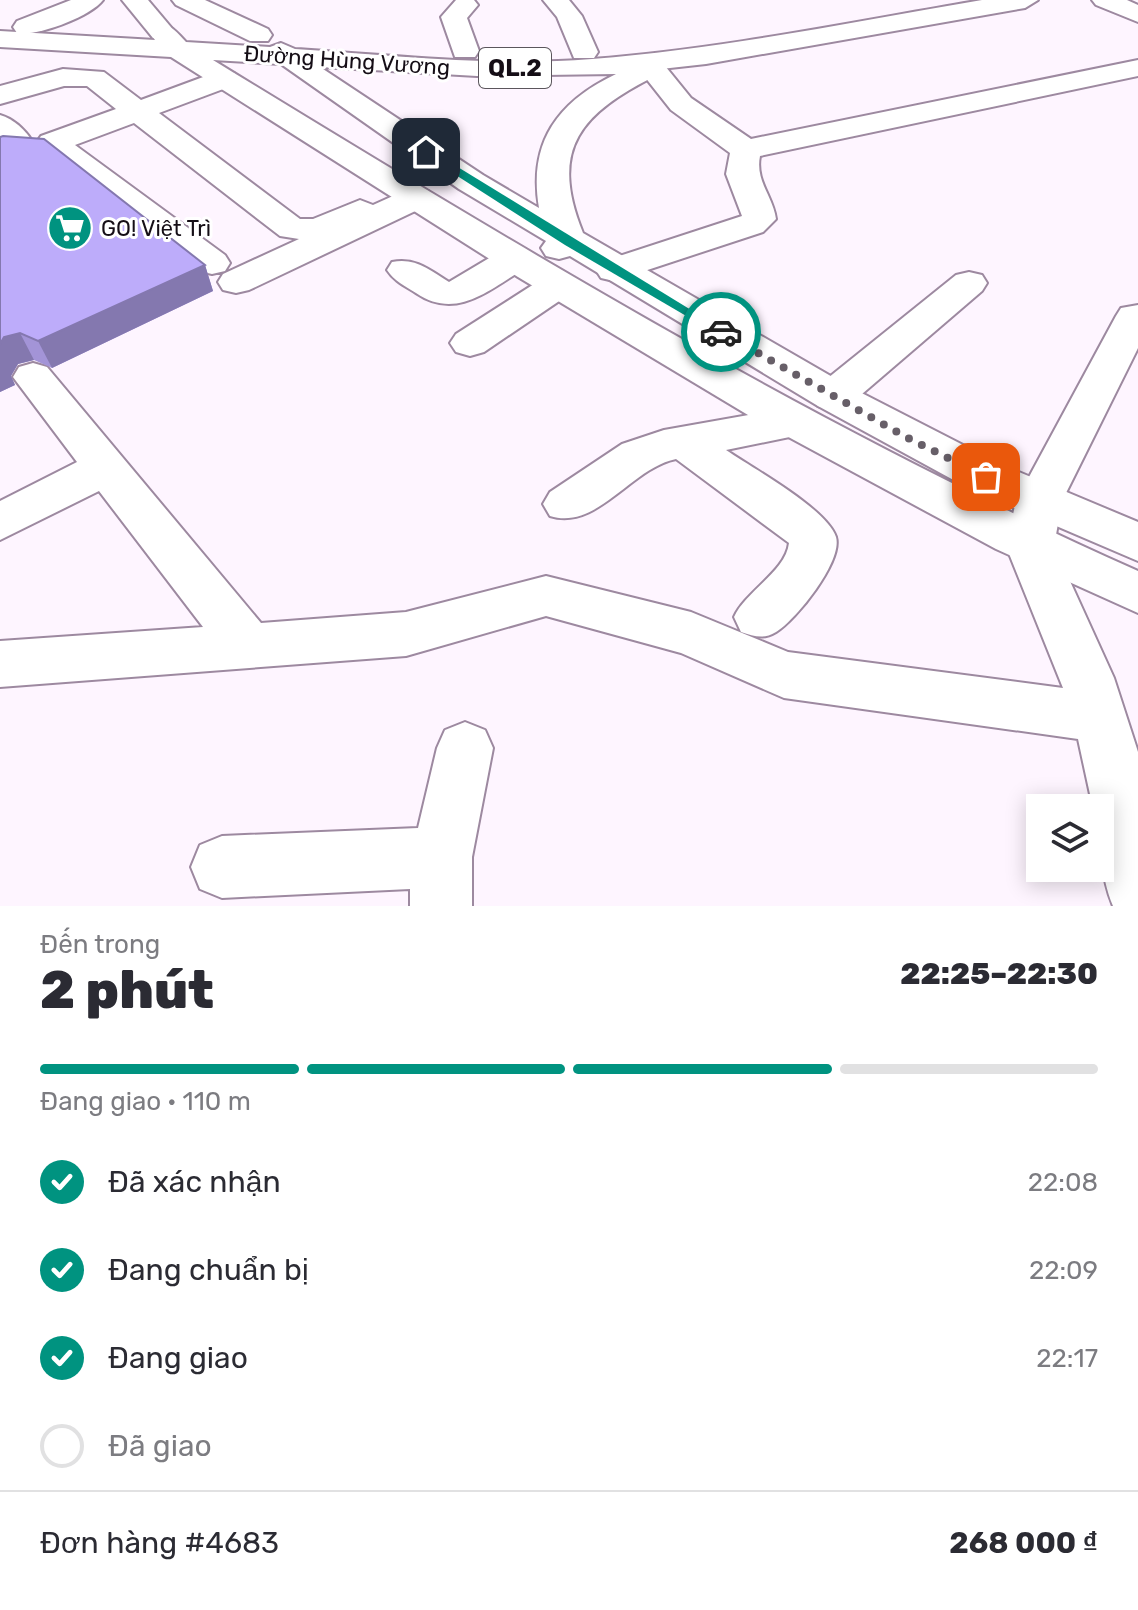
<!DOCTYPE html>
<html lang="vi">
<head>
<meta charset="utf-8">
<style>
  body { margin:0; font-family:Rubik,sans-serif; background:#f2f2f3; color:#2b2b33; height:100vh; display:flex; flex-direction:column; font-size:30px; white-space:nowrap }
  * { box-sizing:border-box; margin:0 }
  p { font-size:26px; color:#7c7c81 }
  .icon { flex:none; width:44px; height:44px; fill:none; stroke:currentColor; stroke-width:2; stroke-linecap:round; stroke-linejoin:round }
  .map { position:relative; height:906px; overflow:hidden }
  .sheet { display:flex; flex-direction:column; background:#fff; flex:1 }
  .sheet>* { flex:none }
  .fabs { position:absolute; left:1026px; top:794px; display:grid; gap:16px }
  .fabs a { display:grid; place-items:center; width:88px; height:88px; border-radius:0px; background:#fff; box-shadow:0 4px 20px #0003; font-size:40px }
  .pin { position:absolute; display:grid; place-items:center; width:68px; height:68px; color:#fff; margin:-34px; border-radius:16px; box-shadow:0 4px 12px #0006 }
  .courier { position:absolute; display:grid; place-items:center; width:80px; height:80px; margin:-40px; border:6px solid #009380; border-radius:50%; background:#fff; color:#222; box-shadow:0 2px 10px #0007 }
  .headline em { font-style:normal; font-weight:800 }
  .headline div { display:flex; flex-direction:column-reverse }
  .headline { display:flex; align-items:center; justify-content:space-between; height:136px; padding:0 40px }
  h1 { font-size:52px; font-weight:800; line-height:60px }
  .bar { display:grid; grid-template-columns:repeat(4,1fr); gap:12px 8px; align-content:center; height:96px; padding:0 40px }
  .bar i { height:10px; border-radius:6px; background:#e1e1e2 }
  .bar .selected { background:#009380 }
  .bar p { grid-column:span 4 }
  .line { display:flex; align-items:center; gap:20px; padding:0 40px; border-top:2px solid #e1e1e2 }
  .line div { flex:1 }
  ol { padding:0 40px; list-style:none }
  li { display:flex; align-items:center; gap:24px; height:88px }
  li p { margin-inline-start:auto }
  li .icon { padding:8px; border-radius:50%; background:#009380; color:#fff; stroke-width:4 }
  li:last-child { color:#7c7c81 }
  li i { width:44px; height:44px; border:4px solid #e1e1e2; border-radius:50% }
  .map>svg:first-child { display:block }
</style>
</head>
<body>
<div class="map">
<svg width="1138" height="906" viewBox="0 0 1138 906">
  <rect width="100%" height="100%" fill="#fef5ff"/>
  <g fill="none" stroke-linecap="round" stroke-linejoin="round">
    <!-- minor casing -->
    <g stroke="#9d89a0" stroke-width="4">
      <g id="minor">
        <path d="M 71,0 L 103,0 C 90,17 36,37 17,33 L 13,27 L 17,21 Z"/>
        <polygon points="122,0 148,0 175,32 171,38 153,38"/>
        <polygon points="172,0 205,0 268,29 272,35 268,41 250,41 176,5"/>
        <polygon points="456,0 474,0 478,5 467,18 479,51 475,57 455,57 441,17"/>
        <polygon points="543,0 569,0 582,16 598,52 594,58 574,58 557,17"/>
        <polygon points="1092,0 1127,0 1138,5 1138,22 1096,5"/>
        <path d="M 651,59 L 661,61 L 691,98 L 751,139 L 1138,60 L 1138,76 L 760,156 C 755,181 773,196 776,219 L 763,232 L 614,281 L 601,278 L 596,270 L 601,262 L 742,216 L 726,174 L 730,153 L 671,110 L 637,67 L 641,61 Z"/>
        <polygon points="63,69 104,72 141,100 214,73 234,73 238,79 234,85 159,113 300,219 313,219 360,200 373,205 404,191 416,188 428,191 433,198 428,205 249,290 236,293 223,290 218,282 223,274 299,239 280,236 134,123 75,145 225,255 230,263 225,271 212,274 199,271 36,143 41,136 116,109 87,86 64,86 0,104 0,86"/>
        <path d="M 0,115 C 14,119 25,130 33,142 L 29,149 L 7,149 L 0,141 Z"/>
        <path d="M 514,248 L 527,251 L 532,259 L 527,267 C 490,289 457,321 416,293 C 405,286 394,281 387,270 L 392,262 C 415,257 430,270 449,282 L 501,251 Z"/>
        <polygon points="969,272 982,275 987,283 982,291 848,406 833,410 818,406 812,396 818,386 956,275"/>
        <polygon points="558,274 571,277 576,285 571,293 484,352 470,356 456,352 450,343 456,334 545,277"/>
        <path d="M 1138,305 L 1138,348 L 1062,501 L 1054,546 L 1114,678 L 1138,752 L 1138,906 L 1113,906 C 1100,875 1100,841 1100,808 L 1093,808 L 1078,739 L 784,698 L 681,653 L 546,616 L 406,656 L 0,687 L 0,641 L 203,627 L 99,491 L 0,540 L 0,501 L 77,462 L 13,377 L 19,367 L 33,363 L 47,367 L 261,623 L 406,612 L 546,576 L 691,612 L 788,652 L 1063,688 L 1006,546 L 1016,501 L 1116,316 L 1121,308 Z"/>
        <path d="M 794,407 L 809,411 L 815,422 L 809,433 L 726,450 C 752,468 826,508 836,537 C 843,561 796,620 776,632 C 763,640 754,636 741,632 L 734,617 C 746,591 786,571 789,543 L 676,459 C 631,468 597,531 550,516 L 543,504 L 550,492 L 622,444 L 664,430 Z"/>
        <polygon points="465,722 485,730 493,748 472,857 472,906 410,906 410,889 222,898 200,889 191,867 200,845 222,836 418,828 437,748 445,730"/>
      </g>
    </g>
    <!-- major casing -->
    <g stroke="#9d89a0" stroke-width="4">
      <path id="major" d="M 982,0 L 1038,0 L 1025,8 L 706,64 L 661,69 L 657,75 C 582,113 548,147 583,233 L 848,386 L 1002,465 L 1138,522 L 1138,561 L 970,489 L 818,406 L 570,256 L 559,259 L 546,256 L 541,248 L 546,241 L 459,189 L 281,64 L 213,60 C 514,244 814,427 1138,571 L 1138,613 L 996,549 L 753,418 L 518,277 L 171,57 L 0,47 L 0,31 L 155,40 L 149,32 L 153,26 C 169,22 175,30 186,42 L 270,47 L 281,43 L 295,49 C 393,55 494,67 592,59 C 723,49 852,22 982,0 ZM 320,67 L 477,76 L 616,74 C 557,102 528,143 539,208 L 483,175 Z"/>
    </g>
    <!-- minor -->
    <use href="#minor" fill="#fff" fill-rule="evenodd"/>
    <!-- major -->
    <use href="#major" fill="#fff" fill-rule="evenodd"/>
  </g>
  <!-- wall -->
  <polygon fill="#a394d7" points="0,137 205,265 213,291 52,368 34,360 18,364 11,376 15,385 0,392"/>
  <!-- shaded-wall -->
  <g fill="#8478af">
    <polygon points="205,265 213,291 52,368 38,341"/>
    <polygon points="20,333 34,360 18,364 11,376 15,385 0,392 0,344 4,337"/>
  </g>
  <!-- building -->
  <polygon fill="#bdacfa" stroke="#8478af" stroke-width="2" points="3,136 44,139 205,265 38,341 20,333 4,337 0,344 0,137"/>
  <!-- route -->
  <polygon fill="#009380" points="423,150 430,150 727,332 717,334 565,245 423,154"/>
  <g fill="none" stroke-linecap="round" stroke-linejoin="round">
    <!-- done -->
    <polyline stroke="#675f68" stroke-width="8" stroke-dasharray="0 14.4" points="721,332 906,437 986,477"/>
  </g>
  <!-- icons -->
  <defs>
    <g id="supermarket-disc" transform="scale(2.3)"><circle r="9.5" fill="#009380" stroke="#fff"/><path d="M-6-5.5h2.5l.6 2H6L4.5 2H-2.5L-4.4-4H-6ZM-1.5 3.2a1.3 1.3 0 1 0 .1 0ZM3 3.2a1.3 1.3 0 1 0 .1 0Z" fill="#fff"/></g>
  </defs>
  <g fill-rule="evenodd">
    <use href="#supermarket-disc" x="70" y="228"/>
  </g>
  <g text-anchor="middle" stroke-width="6" stroke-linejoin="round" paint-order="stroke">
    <!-- far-street labels -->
    <g font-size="22" fill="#150e16" stroke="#fff">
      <text transform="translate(347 60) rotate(4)" y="8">Đường Hùng Vương</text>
    </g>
    <!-- far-poi labels -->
    <g font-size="22" fill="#150e16" stroke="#fff" text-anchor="start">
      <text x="101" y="236">GO! Việt Trì</text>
    </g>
    <!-- shield labels -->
    <rect fill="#fff" stroke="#5b565c" stroke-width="2" x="479" y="48" width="72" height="40" rx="6"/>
    <g font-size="24" font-weight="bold" fill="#150e16">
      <text x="515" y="76">QL.2</text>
    </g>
  </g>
</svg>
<div class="fabs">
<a><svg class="icon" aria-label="layers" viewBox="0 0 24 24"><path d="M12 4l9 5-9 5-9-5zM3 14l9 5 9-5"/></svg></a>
</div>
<div class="pin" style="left:986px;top:477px;background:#ea580c"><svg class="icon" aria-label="bag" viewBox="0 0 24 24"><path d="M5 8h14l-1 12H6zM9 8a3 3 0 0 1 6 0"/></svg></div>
<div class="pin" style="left:426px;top:152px;background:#1f2937"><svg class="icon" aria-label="home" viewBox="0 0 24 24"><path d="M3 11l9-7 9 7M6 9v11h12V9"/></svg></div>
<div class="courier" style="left:721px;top:332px"><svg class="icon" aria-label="car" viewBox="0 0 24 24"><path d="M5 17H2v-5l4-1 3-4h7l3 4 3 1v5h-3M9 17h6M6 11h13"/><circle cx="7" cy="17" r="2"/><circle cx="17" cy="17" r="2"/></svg></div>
</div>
<section class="sheet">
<div class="headline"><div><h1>2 phút</h1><p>Đến trong</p></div><em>22:25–22:30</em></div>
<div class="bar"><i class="selected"></i><i class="selected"></i><i class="selected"></i><i></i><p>Đang giao · 110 m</p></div>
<ol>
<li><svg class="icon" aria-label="check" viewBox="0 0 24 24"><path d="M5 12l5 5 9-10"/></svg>Đã xác nhận<p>22:08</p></li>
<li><svg class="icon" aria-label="check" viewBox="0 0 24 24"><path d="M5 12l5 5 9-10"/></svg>Đang chuẩn bị<p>22:09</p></li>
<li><svg class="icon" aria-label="check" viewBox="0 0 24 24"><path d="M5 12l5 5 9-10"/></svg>Đang giao<p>22:17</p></li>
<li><i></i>Đã giao</li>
</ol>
<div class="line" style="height:104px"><div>Đơn hàng #4683</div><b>268 000 ₫</b></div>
</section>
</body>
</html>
